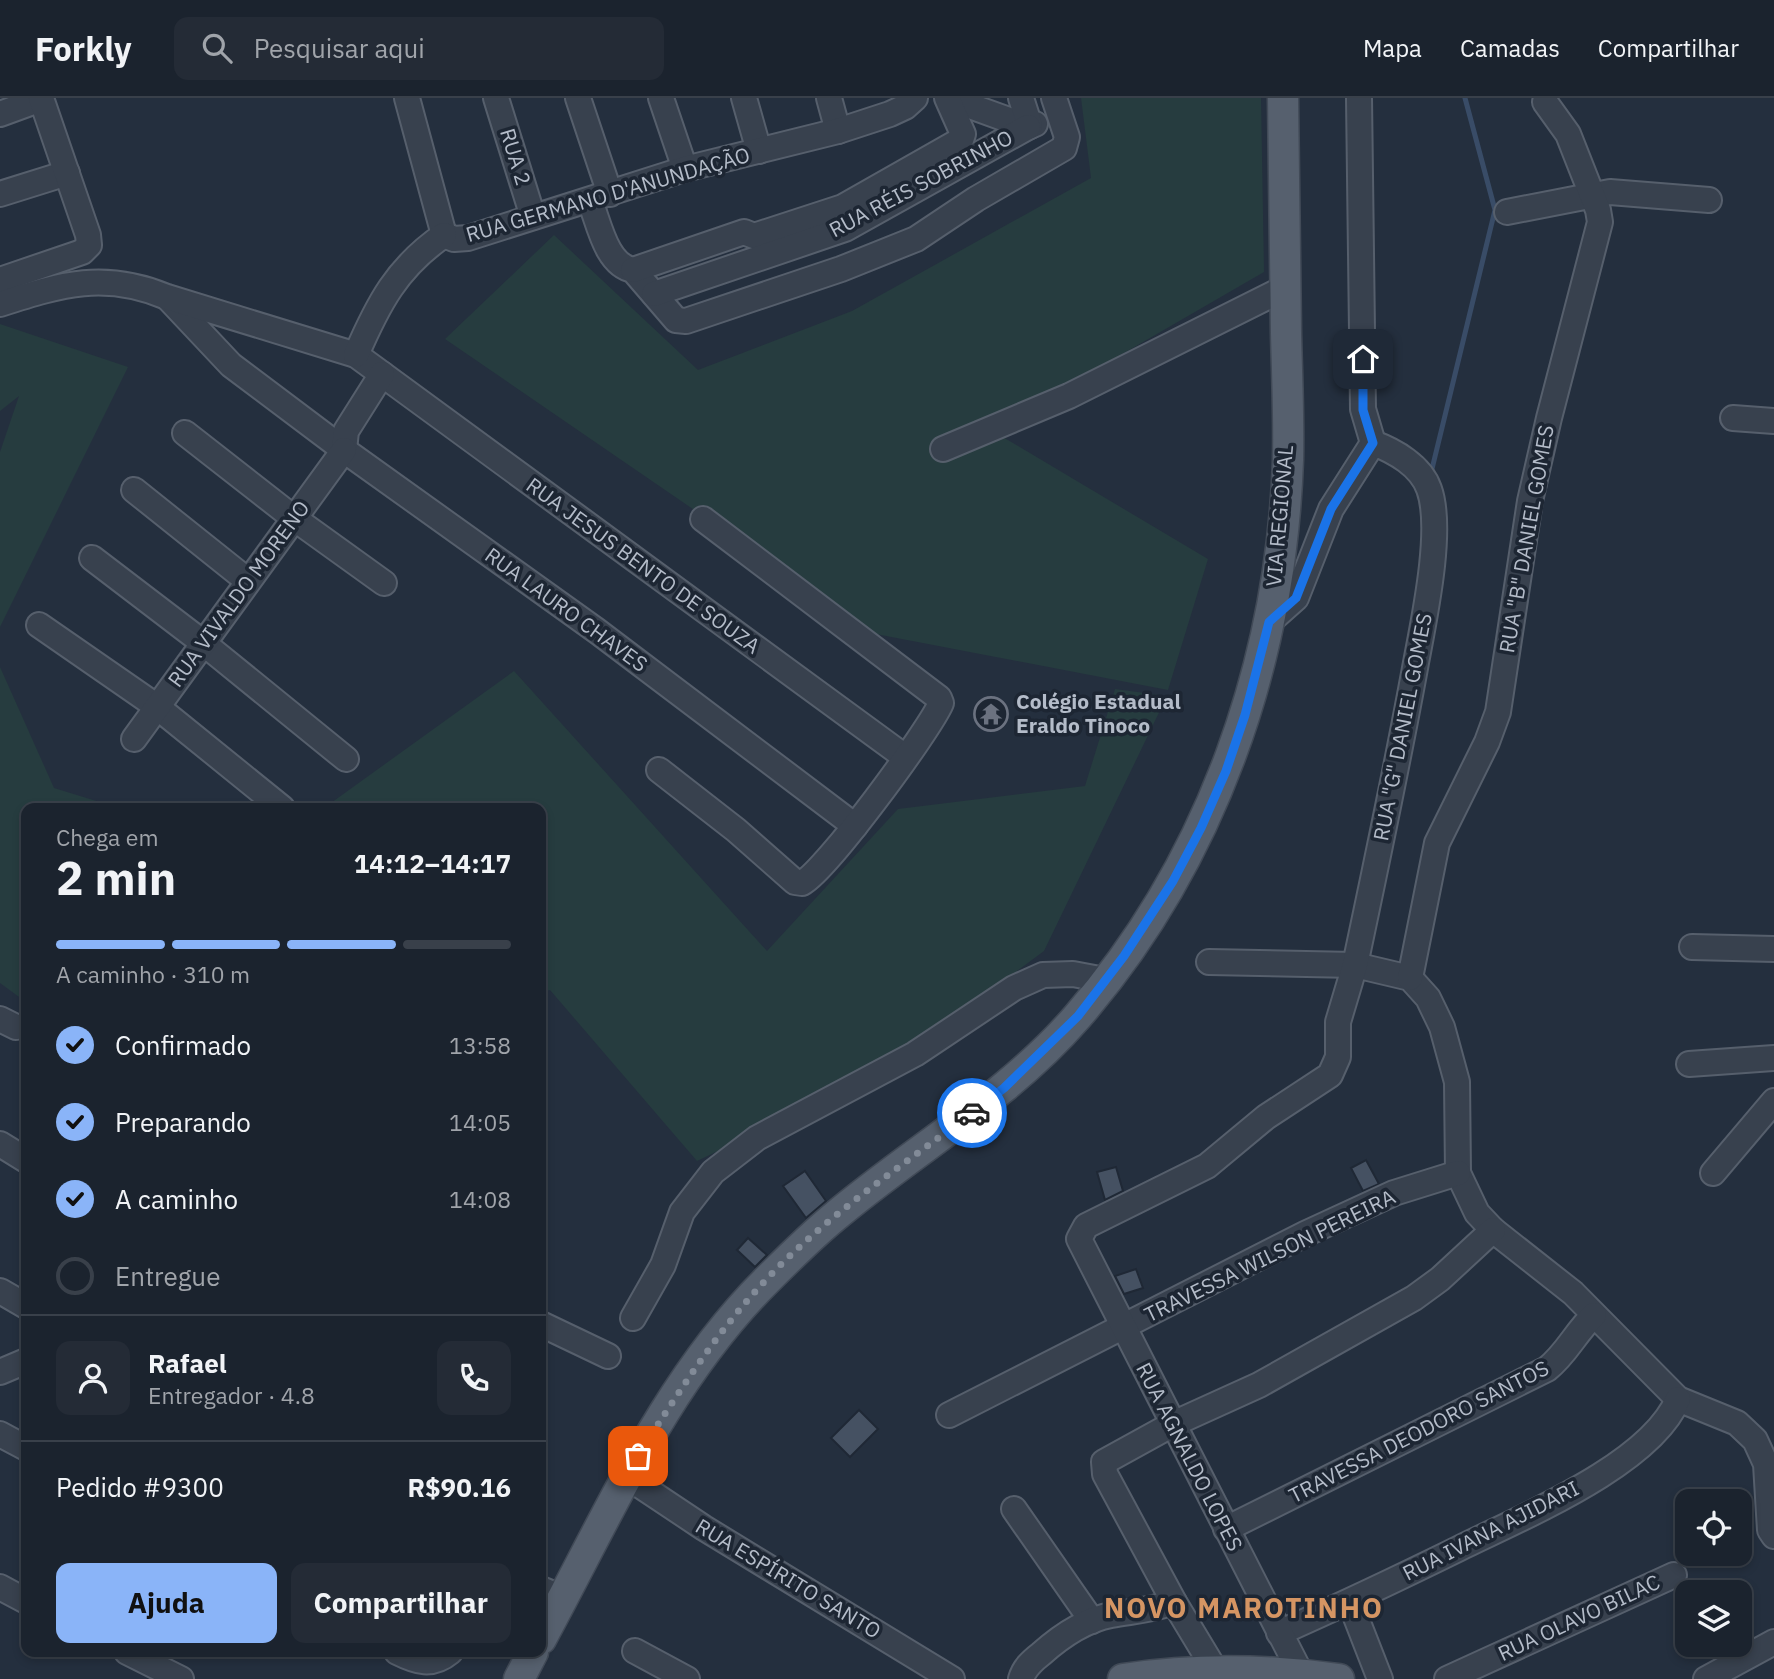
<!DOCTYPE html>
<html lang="pt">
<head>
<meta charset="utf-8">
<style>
  body { margin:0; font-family:"IBM Plex Sans",sans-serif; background:#242b36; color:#f1f3f6; height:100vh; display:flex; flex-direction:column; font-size:26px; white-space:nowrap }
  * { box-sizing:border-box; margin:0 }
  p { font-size:23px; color:#a0a4aa }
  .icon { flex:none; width:38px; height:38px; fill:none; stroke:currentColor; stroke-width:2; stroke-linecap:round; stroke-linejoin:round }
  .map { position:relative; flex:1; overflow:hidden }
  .details { position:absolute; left:21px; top:705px; width:525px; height:854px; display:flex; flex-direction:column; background:#1b232e; border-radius:14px; box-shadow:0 4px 10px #0003,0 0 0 2px #39404a }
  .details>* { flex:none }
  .buttons { position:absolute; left:1675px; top:1391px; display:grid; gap:14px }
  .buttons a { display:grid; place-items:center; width:77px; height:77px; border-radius:14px; background:#1b232e; box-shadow:0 4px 10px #0003,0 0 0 2px #39404a; font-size:35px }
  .pin { position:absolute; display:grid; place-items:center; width:60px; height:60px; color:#fff; margin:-30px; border-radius:14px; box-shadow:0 4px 10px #0006 }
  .courier { position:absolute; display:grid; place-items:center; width:70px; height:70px; margin:-35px; border:5px solid #1a73e8; border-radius:50%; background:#fff; color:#222; box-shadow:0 2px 9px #0007 }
  .head em { font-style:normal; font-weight:700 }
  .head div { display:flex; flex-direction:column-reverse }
  .head { display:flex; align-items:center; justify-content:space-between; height:119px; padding:0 35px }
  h1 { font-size:46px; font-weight:700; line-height:52px }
  .bar { display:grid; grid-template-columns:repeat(4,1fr); gap:10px 7px; align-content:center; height:84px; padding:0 35px }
  .bar i { height:9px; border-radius:5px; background:#39404a }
  .bar .active { background:#8ab4f8 }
  .bar p { grid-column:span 4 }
  .line { display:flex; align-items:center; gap:18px; padding:0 35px; border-top:2px solid #39404a }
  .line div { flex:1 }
  .round { display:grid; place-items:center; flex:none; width:74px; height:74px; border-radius:14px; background:#242b36 }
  ol { padding:0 35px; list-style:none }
  li { display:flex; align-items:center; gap:21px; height:77px }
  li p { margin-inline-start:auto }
  li .icon { padding:7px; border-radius:50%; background:#8ab4f8; color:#111; stroke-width:4 }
  li:last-child { color:#a0a4aa }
  li i { width:38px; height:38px; border:4px solid #39404a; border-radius:50% }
  .button { display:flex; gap:14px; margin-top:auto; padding:14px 35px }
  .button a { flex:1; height:80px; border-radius:14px; background:#8ab4f8; color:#111; font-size:28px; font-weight:700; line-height:80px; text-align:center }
  .button a+a { background:#242b36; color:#f1f3f6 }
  header { display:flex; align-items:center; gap:42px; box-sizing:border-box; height:98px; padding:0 35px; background:#1b232e; border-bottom:2px solid #39404a }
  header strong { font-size:33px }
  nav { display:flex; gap:38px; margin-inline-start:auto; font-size:24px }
  .search { width:490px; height:63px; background:#242b36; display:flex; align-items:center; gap:18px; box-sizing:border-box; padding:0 24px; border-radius:14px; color:#a0a4aa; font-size:26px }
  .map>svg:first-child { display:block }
</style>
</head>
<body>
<header>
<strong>Forkly</strong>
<div class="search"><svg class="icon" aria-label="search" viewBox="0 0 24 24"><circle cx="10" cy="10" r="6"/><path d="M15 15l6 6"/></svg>Pesquisar aqui</div>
<nav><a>Mapa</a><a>Camadas</a><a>Compartilhar</a></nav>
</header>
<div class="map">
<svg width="1774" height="1581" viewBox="0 0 1774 1581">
  <rect width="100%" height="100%" fill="#242f3e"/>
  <!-- green -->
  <g fill="#263c3f">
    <polygon points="1081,0 1261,0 1264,174 991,332 1208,461 1168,592 855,532 703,418 445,241 554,137 698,272 852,213 1091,80"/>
    <polygon points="0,226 128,269 0,529 0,354 19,298 0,313"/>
    <polygon points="0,569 54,690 119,710 26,710 26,904 0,885"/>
    <polygon points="514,573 767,853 898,711 1085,688 1115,591 1167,598 1044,853 873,979 697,1063 550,892 541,894 541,710 324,710"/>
  </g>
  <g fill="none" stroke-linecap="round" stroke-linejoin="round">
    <!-- stream -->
    <polyline stroke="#394c67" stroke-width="5" points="1431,375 1495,112 1465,0"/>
  </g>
  <!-- building -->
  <g fill="#455162" stroke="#1f2835" stroke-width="2">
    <polygon points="1366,1062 1379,1086 1363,1093 1351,1070"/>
    <polygon points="1116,1069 1123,1093 1105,1102 1097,1074"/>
    <polygon points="805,1073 826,1103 806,1120 783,1088"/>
    <polygon points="748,1140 767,1157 755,1169 737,1152"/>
    <polygon points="1136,1171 1143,1190 1124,1196 1115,1178"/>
    <polygon points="859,1312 878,1331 850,1359 831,1340"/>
  </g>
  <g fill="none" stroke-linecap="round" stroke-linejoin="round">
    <!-- minor casing -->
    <g stroke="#565f6c" stroke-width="28">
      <g id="minor">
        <polyline points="407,0 444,137"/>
        <polyline points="496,0 533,119"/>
        <polyline points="578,0 610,96"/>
        <polyline points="661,0 685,71"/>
        <polyline points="744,0 759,53"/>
        <polyline points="829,0 838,33"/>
        <polyline points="948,0 1028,29 1035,26"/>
        <polyline points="1021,0 1030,28"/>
        <polyline points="0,16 41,1"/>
        <polyline points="0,96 67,75"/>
        <path d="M 590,103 C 599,125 606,167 633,172 L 676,222 L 686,223 L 841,171 L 916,141 L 976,101 L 1064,50 L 1067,39 L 1054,0"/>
        <polyline points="1507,114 1610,94 1709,102"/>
        <polyline points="444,137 454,141 468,140 685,71 838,33 890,16 905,9 915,0"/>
        <polyline points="633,172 744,134 754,138 843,109 961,42 963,36 947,0"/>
        <polyline points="0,182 82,154 89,147 88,137 41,0"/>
        <polyline points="654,196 845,131 1028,29"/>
        <polyline points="168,200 231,267 344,352 597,533 855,728"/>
        <path d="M 0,206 C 62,186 105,173 167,199 L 356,257 L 905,659"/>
        <path d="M 356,257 C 378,206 397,169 444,137"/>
        <polyline points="1733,320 1774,323"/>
        <polyline points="185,335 295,421 384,485"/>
        <polyline points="943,351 1069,298 1285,190"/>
        <polyline points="344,352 346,333 382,276"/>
        <polyline points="134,392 248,483"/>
        <polyline points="92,460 202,544 346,661"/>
        <polyline points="1269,524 1296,500 1331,411 1373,345 1363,311 1359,0"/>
        <polyline points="39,527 156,608 282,710"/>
        <polyline points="134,641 344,352"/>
        <path d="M 659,672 L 736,732 L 795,784 L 802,785 C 825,774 929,633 941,605 L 939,600 L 703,421"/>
        <polyline points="1692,849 1774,851"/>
        <polyline points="1209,864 1355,867 1410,880 1428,900 1442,929 1457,984 1458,1075 1477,1115 1493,1132 1573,1195 1678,1301 1737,1325 1755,1342 1766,1366 1770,1432 1774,1438"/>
        <polyline points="1410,880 1437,745 1487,644 1498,614 1530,403 1549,320 1600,124 1598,112 1568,36 1545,4"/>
        <polyline points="0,921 16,929"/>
        <polyline points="1689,966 1774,960"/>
        <polyline points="0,1046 26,1062"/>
        <polyline points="1713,1075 1774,1003"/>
        <polyline points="0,1193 26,1208"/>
        <polyline points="633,1220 663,1167 682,1114 713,1074 757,1040 915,956 1014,890 1043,877 1073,876 1105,882"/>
        <polyline points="541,1226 608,1258"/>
        <polyline points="0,1274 26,1263"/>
        <polyline points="949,1317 1305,1136 1394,1095 1458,1075"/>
        <polyline points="0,1336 26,1350"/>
        <polyline points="626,1378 704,1430 952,1581"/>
        <polyline points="1014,1411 1092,1523"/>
        <path d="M 1226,1431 L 1547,1271 C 1567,1255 1575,1235 1594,1217"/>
        <polyline points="0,1489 26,1503"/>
        <polyline points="541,1491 563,1500"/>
        <polyline points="1350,1504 1380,1581"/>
        <path d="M 1279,1535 C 1340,1508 1399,1480 1458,1451 C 1520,1420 1651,1367 1678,1301"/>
        <polyline points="635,1553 687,1581"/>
        <polyline points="127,1554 181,1581"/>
        <path d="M 397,1554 C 417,1564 432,1569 450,1554"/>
        <polyline points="1215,1572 1174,1504 1105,1376 1104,1364 1173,1326 1259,1287 1414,1200 1440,1181 1493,1132"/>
        <path d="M 1301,1576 L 1079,1141 L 1086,1128 L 1207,1068 L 1266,1019 L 1330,977 L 1338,959 L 1338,924 L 1355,867 C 1376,768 1397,669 1415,570 C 1423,526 1444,432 1429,391 C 1421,368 1395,353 1373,345"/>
        <path d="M 1021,1581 C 1024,1570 1032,1563 1041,1556 C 1060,1539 1085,1522 1111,1517 C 1133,1513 1153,1512 1174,1504"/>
        <polyline points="1447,1581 1674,1477"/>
        <polyline points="1706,1581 1774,1544"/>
      </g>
    </g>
    <!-- major casing -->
    <g stroke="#414a57" stroke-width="33">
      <g id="major">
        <path d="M 541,1541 C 608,1418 666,1282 767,1182 C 788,1161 810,1139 833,1120 C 913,1052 1007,1000 1077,919 C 1211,765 1281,565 1288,362 C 1289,320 1287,278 1286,235 C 1285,157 1284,78 1283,0"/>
        <polyline points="519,1581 533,1554"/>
        <path d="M 1123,1581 C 1196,1570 1266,1571 1339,1581"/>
      </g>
    </g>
    <!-- minor -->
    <use href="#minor" stroke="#38414e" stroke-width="24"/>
    <!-- major -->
    <use href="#major" stroke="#56606e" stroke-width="30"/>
  </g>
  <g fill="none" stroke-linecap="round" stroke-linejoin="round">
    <!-- done -->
    <path stroke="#828b98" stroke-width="7" stroke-dasharray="0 12.6" d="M 638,1358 C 676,1298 714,1238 762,1186 C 823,1120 900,1069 972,1015"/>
    <!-- route -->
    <polyline stroke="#1a73e8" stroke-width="9" points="972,1015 1004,990 1078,918 1124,858 1173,783 1201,730 1226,673 1245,617 1269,524 1296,500 1331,411 1373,345 1363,312 1363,261"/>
  </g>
  <!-- icons -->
  <defs>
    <g id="temple-ring" transform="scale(1.75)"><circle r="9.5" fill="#1d2633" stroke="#6b7280" stroke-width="1.5"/><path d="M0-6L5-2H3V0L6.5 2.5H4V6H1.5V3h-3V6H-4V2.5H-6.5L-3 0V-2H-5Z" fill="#6b7280"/></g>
  </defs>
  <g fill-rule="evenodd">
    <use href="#temple-ring" x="991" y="616"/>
  </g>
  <g text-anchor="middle" stroke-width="7" stroke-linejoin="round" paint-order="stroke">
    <!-- street labels -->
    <g font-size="21" fill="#b4bcc9" stroke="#1d2633">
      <text transform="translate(515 59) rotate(73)" y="7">RUA 2</text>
      <text transform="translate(921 86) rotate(-28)" y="7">RUA RÉIS SOBRINHO</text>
      <text transform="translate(608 97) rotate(-16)" y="7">RUA GERMANO D'ANUNDAÇÃO</text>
      <text transform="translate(1280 418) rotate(-85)" y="7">VIA REGIONAL</text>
      <text transform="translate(1527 441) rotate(-80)" y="7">RUA "B" DANIEL GOMES</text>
      <text transform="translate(643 468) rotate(36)" y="7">RUA JESUS BENTO DE SOUZA</text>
      <text transform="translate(239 496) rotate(-54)" y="7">RUA VIVALDO MORENO</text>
      <text transform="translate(566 512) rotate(36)" y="7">RUA LAURO CHAVES</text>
      <text transform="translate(1403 629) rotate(-79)" y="7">RUA "G" DANIEL GOMES</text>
      <text transform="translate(1270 1158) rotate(-26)" y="7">TRAVESSA WILSON PEREIRA</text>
      <text transform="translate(1419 1334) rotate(-27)" y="7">TRAVESSA DEODORO SANTOS</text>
      <text transform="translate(1189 1359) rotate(63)" y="7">RUA AGNALDO LOPES</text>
      <text transform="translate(1491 1433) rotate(-27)" y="7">RUA IVANA AJIDARI</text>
      <text transform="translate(788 1481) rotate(31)" y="7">RUA ESPÍRITO SANTO</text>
      <text transform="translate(1579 1520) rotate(-25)" y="7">RUA OLAVO BILAC</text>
    </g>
    <!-- poi labels -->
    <g font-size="21" font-weight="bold" fill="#b4bcc9" stroke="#1d2633" text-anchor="start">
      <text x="1016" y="611">Colégio Estadual<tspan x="1016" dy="24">Eraldo Tinoco</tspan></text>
    </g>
    <!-- district labels -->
    <g font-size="28" font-weight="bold" letter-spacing="2" fill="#d59563" stroke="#1d2633">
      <text x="1244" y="1520">NOVO MAROTINHO</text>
    </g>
  </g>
</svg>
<div class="buttons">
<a><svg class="icon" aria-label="locate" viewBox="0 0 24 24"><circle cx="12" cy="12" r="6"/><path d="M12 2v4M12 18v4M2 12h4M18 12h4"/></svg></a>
<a><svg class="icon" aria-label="layers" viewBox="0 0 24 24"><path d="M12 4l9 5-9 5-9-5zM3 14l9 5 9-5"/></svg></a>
</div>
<div class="pin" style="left:638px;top:1358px;background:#ea580c"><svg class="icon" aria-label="bag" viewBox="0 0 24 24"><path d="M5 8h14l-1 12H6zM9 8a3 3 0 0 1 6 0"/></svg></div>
<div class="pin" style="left:1363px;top:261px;background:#1f2937"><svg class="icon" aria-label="home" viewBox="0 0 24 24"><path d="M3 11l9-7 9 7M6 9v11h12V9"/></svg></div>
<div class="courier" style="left:972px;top:1015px"><svg class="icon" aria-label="car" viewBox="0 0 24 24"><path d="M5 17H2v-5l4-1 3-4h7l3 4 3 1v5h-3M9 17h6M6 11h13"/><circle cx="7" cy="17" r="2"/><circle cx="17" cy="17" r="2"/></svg></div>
<section class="details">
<div class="head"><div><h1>2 min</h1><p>Chega em</p></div><em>14:12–14:17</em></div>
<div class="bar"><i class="active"></i><i class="active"></i><i class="active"></i><i></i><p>A caminho · 310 m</p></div>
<ol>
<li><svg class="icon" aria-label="check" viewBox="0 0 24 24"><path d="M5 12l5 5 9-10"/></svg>Confirmado<p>13:58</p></li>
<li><svg class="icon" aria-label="check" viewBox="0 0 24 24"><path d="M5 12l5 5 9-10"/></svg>Preparando<p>14:05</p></li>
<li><svg class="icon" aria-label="check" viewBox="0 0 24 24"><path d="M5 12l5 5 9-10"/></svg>A caminho<p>14:08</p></li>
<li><i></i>Entregue</li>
</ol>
<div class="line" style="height:126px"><a class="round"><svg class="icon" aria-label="person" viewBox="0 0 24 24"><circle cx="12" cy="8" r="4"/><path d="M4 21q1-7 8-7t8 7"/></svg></a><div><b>Rafael</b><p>Entregador · 4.8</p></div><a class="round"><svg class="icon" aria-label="phone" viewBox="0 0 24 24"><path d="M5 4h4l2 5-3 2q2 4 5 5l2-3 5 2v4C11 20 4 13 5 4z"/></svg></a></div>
<div class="line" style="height:91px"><div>Pedido #9300</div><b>R$90.16</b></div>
<div class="button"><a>Ajuda</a><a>Compartilhar</a></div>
</section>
</div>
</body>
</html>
